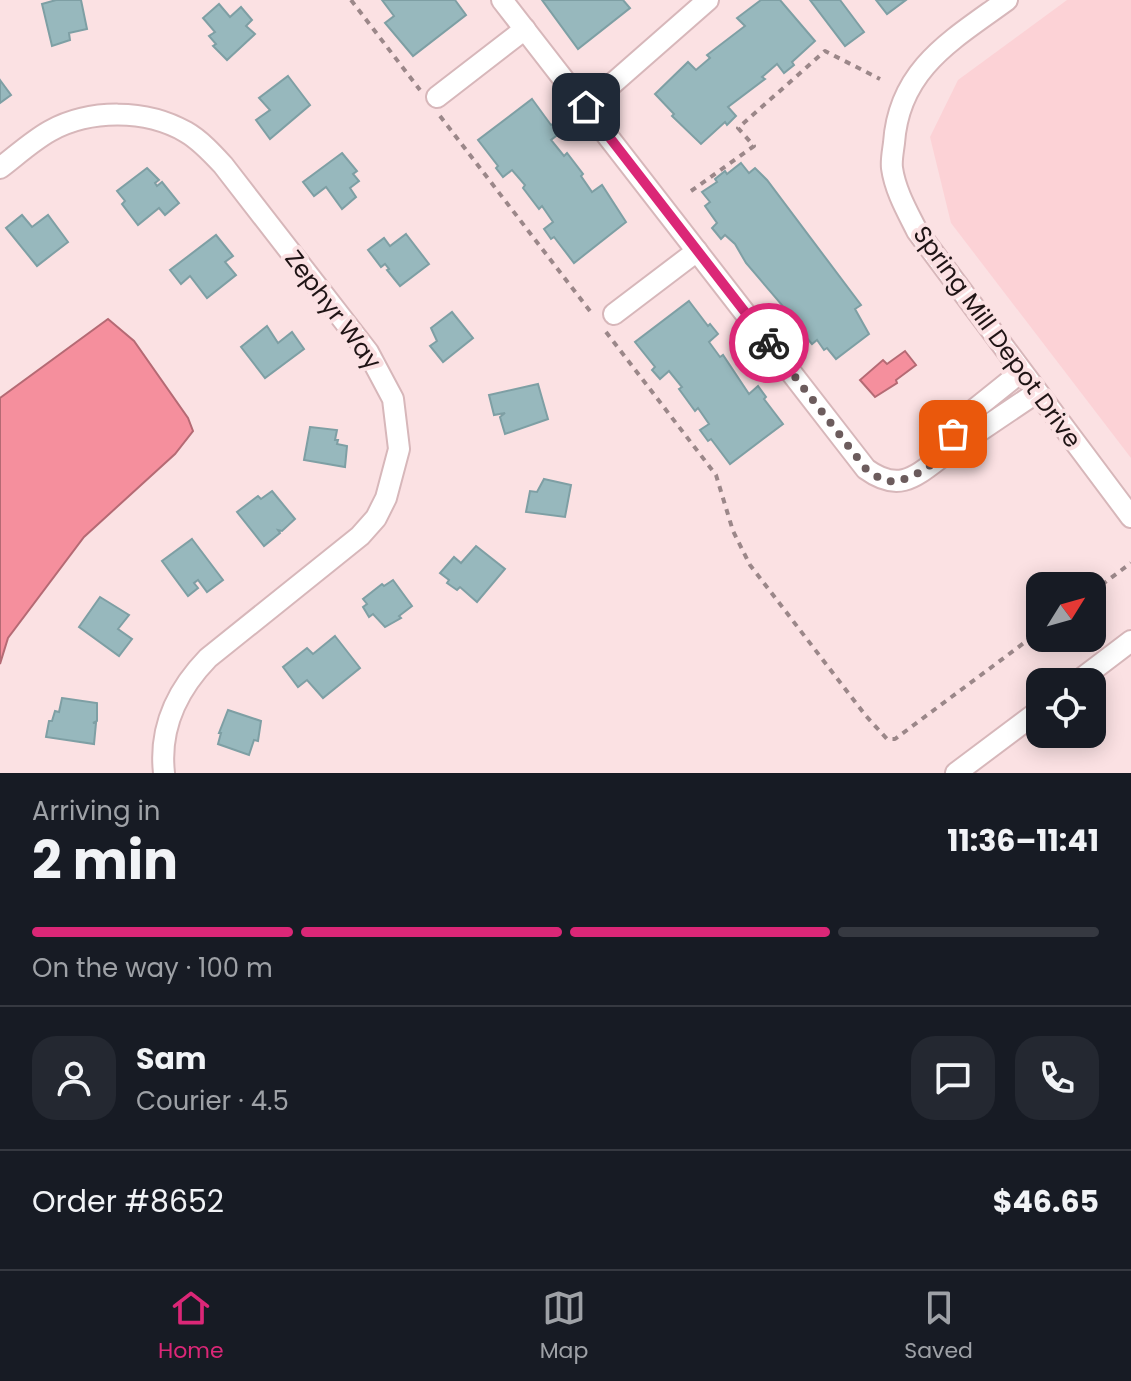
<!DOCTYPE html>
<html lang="en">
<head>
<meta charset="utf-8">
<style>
  body { margin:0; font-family:Poppins,sans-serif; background:#242831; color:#f1f3f6; height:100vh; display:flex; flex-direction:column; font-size:30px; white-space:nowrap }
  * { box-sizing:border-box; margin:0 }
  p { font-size:26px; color:#9ea1a6 }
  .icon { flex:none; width:44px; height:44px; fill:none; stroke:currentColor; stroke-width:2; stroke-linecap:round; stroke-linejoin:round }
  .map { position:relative; height:773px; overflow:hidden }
  .drawer { display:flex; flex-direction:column; background:#171b24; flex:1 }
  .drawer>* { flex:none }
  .needle { width:52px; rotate:53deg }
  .controls { position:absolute; left:1026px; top:572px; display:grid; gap:16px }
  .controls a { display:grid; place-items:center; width:80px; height:80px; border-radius:16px; background:#171b24; box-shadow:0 4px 20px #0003; font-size:40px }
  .pin { position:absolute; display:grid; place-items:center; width:68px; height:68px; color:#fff; margin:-34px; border-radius:16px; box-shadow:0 4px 12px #0006 }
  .courier { position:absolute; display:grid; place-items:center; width:80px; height:80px; margin:-40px; border:6px solid #db2777; border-radius:50%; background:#fff; color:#222; box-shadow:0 2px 10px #0007 }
  .summary em { font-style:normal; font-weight:700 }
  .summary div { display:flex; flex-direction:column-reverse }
  .summary { display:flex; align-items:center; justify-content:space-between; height:136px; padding:0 32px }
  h1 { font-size:52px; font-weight:700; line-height:60px }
  .bar { display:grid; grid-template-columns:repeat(4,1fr); gap:12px 8px; align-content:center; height:96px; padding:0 32px }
  .bar i { height:10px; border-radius:6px; background:#363941 }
  .bar .on { background:#db2777 }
  .bar p { grid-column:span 4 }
  .line { display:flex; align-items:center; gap:20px; padding:0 32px; border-top:2px solid #363941 }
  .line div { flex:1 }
  .round { display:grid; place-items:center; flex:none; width:84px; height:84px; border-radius:24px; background:#242831 }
  .tab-bar { display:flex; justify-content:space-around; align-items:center; height:112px; border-top:2px solid #363941; background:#171b24; font-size:22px; color:#9ea1a6 }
  .tab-bar a { display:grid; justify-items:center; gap:4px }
  .tab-bar .on { color:#db2777 }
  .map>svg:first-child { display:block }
</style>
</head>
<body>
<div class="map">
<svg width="1131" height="773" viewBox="0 0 1131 773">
  <rect width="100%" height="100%" fill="#fbe1e3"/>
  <!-- built -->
  <polygon fill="#fcd2d6" points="1067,0 1131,0 1131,458 951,223 930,137 958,80"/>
  <!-- water -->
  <g fill="#f58f9d" stroke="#b56a74" stroke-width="2">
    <polygon points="108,319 134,341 188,418 193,431 175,454 84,537 8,638 0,664 0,398"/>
    <polygon points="905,351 916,365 896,380 897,383 875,397 860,380 883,360 887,364"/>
  </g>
  <!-- building -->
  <g fill="#97b8bd" stroke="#7e9fa4" stroke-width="2">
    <polygon points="56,0 81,0 87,29 69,33 70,40 52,46 42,4"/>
    <polygon points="382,0 455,0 466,15 413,56 385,23 394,16"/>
    <polygon points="542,0 623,0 630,8 578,49"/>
    <polygon points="761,0 780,0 815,41 792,62 794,65 784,73 777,64 762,77 765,79 728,107 736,116 727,125 725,122 701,144 672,116 674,114 655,94 688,62 696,70 710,58 707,55 745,26 737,18"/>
    <polygon points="810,0 840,0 864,32 845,46"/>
    <polygon points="876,0 906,0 887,14"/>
    <polygon points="219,4 230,17 241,7 252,20 246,26 255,34 227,60 213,46 216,44 209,36 215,32 203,18"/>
    <polygon points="288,76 310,105 270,139 256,120 270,110 259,98"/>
    <polygon points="0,80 11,95 0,103"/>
    <polygon points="532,99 551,125 554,123 561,132 551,140 564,156 567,153 583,174 581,176 592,192 602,185 626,222 574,263 554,237 551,239 544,229 553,222 542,206 539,209 523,188 525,185 512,170 503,177 496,168 498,166 478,140"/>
    <polygon points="342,153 357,171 353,174 359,181 350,188 356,197 342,209 326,187 314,196 303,182"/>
    <polygon points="741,163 749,173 755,168 767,180 861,305 855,309 869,334 836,359 827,348 824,350 817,340 812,344 798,328 793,332 784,320 789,317 782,305 746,263 735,244 725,235 721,239 712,228 717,223 705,206 710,202 702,192 717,182 715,179 725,171 727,174"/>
    <polygon points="147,168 159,180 155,183 157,186 162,182 179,203 165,215 159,208 138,225 122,204 125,201 117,191"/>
    <polygon points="22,215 32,227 48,215 68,242 37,266 6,228"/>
    <polygon points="406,234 429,264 400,286 387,270 389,269 385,264 381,267 368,250 384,238 390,246"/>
    <polygon points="216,235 233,256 225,262 236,275 207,298 190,276 181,284 170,270"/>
    <polygon points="689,301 708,326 710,324 718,334 709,342 720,357 723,355 749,394 758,386 766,397 764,399 783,424 730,464 711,439 708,441 700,430 709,424 698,408 695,411 679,389 682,387 669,371 660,379 652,370 655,367 635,342"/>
    <polygon points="452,312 473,338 443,362 430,346 437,341 431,328"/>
    <polygon points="267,326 278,343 292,332 304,349 265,378 241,347"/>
    <polygon points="538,384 548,419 505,434 500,417 505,413 494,415 489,395"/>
    <polygon points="310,427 337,430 335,440 338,440 337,444 347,446 345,467 304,460"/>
    <polygon points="544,479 571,485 565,517 526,512 530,491 537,492"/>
    <polygon points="272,491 295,519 282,531 278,530 280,533 264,546 237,512 258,496 261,499"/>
    <polygon points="192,539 223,580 207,592 198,580 194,583 198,588 188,596 162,561"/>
    <polygon points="476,546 505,569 477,602 460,587 457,590 447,583 449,580 440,573 454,557 461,563"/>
    <polygon points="393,580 412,606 399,616 401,618 385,627 373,614 369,617 363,607 367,604 363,599 382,584 384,586"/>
    <polygon points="100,597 129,615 118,629 132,639 119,656 79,627"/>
    <polygon points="335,636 360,668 323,698 307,680 298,687 283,667 307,648 313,654"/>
    <polygon points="62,698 97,703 97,721 93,723 96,723 94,744 46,737 49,721 52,721 55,711 59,712"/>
    <polygon points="228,710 261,721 258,741 254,740 249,755 218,744 221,733 219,733"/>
  </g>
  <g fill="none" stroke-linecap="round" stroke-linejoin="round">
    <!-- minor casing -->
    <g stroke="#d7b7ba" stroke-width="24">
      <g id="minor">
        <path d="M 502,0 L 866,469 C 899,493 915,477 944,455"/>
        <path d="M 1007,0 C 952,40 899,69 894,143 C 893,151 891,160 892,168 C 895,190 907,211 917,231 L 1131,517"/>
        <polyline points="437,97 525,29"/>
        <polyline points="586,107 708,0"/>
        <path d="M 0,168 C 16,156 32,141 50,131 C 90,109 146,109 186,132 C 200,140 212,153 223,165 L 368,352 L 393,399 L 399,449 L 386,498 L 376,518 L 360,536 L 208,658 C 177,690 159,728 164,773"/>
        <polyline points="614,314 697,251"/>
        <polyline points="1021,372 965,417 944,455 1036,393"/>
        <polyline points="1077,682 1131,641"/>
        <polyline points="956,773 1040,710"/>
      </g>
    </g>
    <!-- path -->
    <g stroke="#9b8789" stroke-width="4" stroke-dasharray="6 6" stroke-linecap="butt">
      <polyline points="351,0 420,90"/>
      <polyline points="440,116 593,315"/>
      <polyline points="691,191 754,146 738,128 825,51 880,79"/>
      <polyline points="606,332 716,475 733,531 750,565 866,716 887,739 895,739 1040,631"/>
      <polyline points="1092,592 1131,563"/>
    </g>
    <!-- minor -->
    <use href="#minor" stroke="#fff" stroke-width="20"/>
  </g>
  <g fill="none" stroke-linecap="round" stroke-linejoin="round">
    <!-- done -->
    <polyline stroke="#6c5c5d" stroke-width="8" stroke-dasharray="0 14.4" points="769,343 866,469 882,480 897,482 921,472 944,455 953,434"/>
    <!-- route -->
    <polyline stroke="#db2777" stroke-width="10" points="586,107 769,343"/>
  </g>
  <g text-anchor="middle" stroke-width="8" stroke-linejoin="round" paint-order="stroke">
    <!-- street labels -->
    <g font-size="24" fill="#1f1415" stroke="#fbe1e3">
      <text transform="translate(333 310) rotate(53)" y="8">Zephyr Way</text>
      <text transform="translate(997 337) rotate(54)" y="8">Spring Mill Depot Drive</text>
    </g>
  </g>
</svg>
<div class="controls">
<a><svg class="needle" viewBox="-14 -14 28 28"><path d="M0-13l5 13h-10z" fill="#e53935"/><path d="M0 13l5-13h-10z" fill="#9ea1a6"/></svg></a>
<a><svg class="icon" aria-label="locate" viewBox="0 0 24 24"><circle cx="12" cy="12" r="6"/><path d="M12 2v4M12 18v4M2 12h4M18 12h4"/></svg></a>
</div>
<div class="pin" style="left:953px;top:434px;background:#ea580c"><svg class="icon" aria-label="bag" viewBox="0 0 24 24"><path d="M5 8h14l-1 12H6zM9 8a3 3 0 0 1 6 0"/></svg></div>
<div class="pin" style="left:586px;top:107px;background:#1f2937"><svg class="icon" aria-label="home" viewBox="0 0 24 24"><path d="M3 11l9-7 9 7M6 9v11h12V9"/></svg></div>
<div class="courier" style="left:769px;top:343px"><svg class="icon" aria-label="bike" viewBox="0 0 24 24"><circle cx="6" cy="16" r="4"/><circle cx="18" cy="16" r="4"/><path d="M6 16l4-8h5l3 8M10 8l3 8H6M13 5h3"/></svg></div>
</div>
<section class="drawer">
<div class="summary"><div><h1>2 min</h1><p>Arriving in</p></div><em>11:36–11:41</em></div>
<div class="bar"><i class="on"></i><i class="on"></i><i class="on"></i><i></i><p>On the way · 100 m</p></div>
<div class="line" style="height:144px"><a class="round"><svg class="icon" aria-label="person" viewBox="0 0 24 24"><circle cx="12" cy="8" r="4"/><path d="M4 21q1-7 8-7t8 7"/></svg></a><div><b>Sam</b><p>Courier · 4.5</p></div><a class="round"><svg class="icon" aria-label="chat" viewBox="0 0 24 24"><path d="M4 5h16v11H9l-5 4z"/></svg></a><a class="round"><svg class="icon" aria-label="phone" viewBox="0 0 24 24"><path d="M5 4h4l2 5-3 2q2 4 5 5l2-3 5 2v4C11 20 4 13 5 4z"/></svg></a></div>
<div class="line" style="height:104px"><div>Order #8652</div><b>$46.65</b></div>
</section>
<nav class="tab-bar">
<a class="on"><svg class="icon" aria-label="home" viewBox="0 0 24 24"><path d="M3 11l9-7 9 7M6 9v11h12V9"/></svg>Home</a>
<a><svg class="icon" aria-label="map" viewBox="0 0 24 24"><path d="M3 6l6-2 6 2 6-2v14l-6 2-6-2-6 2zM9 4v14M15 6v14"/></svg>Map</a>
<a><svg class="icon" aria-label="saved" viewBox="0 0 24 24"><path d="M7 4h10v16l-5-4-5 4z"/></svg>Saved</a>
</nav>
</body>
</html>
